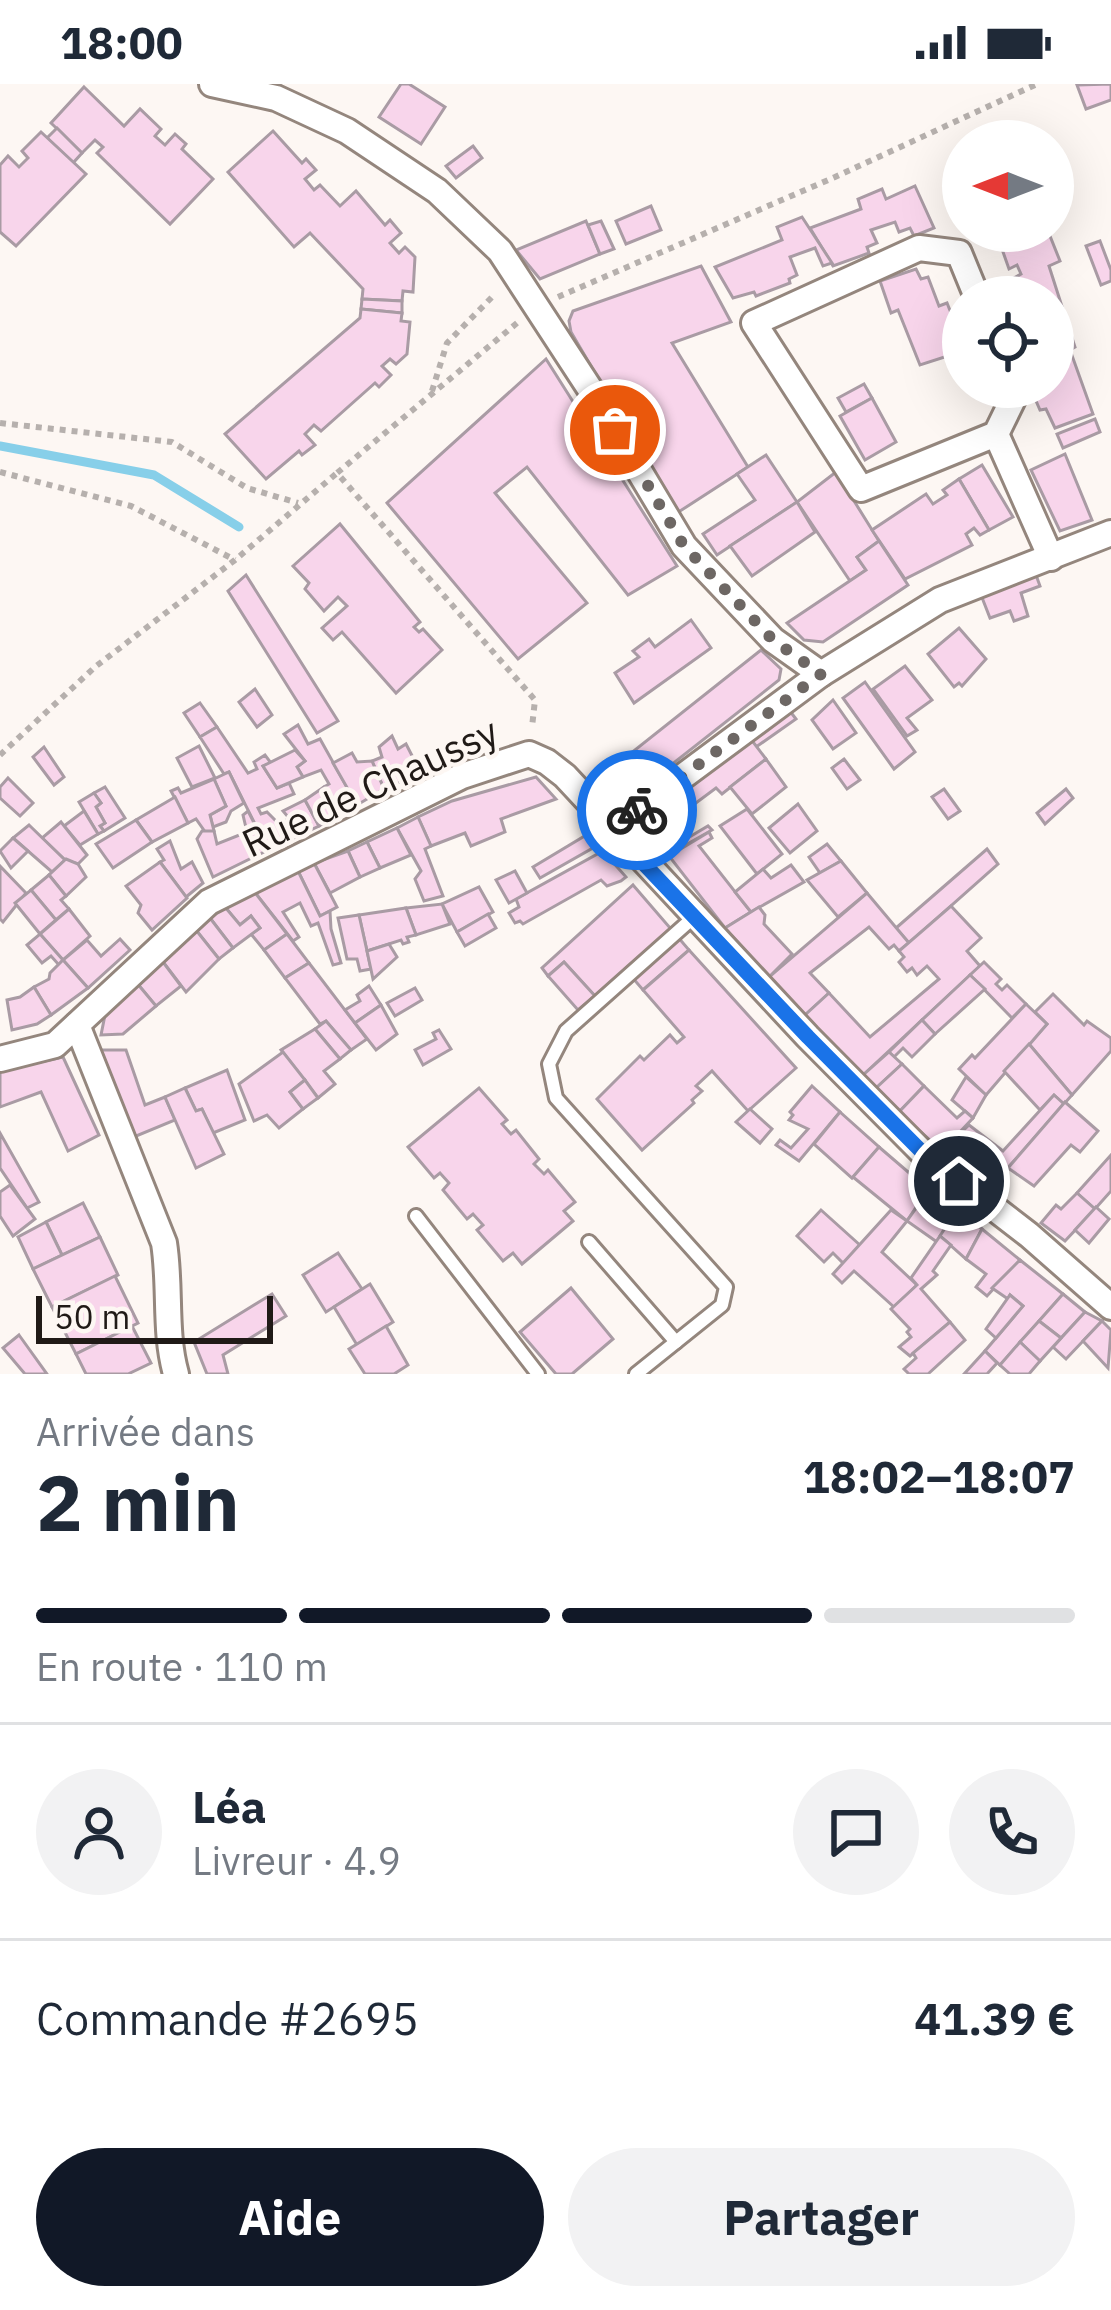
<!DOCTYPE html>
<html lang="fr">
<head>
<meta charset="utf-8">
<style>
  body { margin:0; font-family:"IBM Plex Sans",sans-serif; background:#f2f2f3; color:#1f2937; height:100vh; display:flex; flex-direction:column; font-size:45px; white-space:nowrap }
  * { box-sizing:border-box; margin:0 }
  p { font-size:39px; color:#747a83 }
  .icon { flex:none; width:66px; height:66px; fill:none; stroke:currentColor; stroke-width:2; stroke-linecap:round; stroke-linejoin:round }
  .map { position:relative; height:1290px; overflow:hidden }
  .sheet { display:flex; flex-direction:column; background:#fff; flex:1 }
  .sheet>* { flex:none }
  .needle { width:78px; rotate:270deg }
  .tools { position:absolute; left:942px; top:36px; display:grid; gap:24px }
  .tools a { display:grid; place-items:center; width:132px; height:132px; border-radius:50%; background:#fff; box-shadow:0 12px 48px #0002; font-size:60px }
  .scale { position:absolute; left:36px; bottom:30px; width:237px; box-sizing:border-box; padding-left:12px; border:6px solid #201a17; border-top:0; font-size:33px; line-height:42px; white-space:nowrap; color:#201a17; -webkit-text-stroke:9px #fdf7f3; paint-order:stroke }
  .pin { position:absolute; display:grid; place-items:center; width:102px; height:102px; color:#fff; margin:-51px; border:6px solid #fff; border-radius:50%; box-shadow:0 3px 12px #0007 }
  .courier { position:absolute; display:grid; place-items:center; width:120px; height:120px; margin:-60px; border:9px solid #1a73e8; border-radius:50%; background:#fff; color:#222; box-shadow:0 3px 15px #0007 }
  .head em { font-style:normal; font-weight:700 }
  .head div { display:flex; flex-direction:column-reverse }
  .head { display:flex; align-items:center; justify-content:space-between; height:204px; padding:0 36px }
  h1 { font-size:78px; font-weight:700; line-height:90px }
  .bar { display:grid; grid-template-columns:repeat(4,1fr); gap:18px 12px; align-content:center; height:144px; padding:0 36px }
  .bar i { height:15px; border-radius:9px; background:#e0e1e3 }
  .bar .on { background:#111827 }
  .bar p { grid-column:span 4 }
  .line { display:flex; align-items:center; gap:30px; padding:0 36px; border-top:3px solid #e0e1e3 }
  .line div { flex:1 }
  .round { display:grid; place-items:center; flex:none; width:126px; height:126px; border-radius:63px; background:#f2f2f3 }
  .cta { display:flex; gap:24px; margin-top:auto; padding:24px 36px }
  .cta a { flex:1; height:138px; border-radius:72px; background:#111827; color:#fff; font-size:48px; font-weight:700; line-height:138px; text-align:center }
  .cta a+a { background:#f2f2f3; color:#1f2937 }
  .status { display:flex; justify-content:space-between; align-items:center; height:84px; padding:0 60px; background:#fff; direction:ltr }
  .status svg { height:33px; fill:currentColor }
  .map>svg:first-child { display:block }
</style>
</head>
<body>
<div class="status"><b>18:00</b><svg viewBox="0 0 49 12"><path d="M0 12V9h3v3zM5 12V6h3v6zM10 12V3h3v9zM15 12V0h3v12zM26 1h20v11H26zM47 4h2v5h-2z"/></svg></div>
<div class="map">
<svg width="1111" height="1290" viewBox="0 0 1111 1290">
  <rect width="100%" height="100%" fill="#fdf7f3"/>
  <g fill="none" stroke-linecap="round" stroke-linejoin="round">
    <!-- stream -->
    <polyline stroke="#87cfe9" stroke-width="9" points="0,362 154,391 239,443"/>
  </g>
  <!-- building -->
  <g fill="#f8d5eb" stroke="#a99ba4" stroke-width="3">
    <polygon points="401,0 409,0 445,23 421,60 379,33"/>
    <polygon points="1111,0 1111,16 1086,25 1077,1"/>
    <polygon points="84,3 124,42 140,25 161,45 155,52 165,61 175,50 186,60 182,65 213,95 170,140 97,69 103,63 95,56 82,69 51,39"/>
    <polygon points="57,44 82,69 73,79 47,54"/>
    <polygon points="273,47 302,79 306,75 316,86 305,95 314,106 320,101 340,122 356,107 385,141 390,136 401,149 390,159 399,169 405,163 415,173 413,208 403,207 402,217 362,215 363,205 310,149 294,163 228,88"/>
    <polygon points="41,48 86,90 16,162 0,148 0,81 8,72 19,83 28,74 22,67"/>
    <polygon points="473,62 482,74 456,94 446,82"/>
    <polygon points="915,102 934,144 914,152 910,144 899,148 895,138 871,146 877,159 867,163 869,169 833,182 810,144 861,125 858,115 882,105 886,115"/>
    <polygon points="651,122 661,146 626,160 616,137"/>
    <polygon points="802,133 832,179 823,182 815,164 790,173 797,191 789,195 790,199 756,212 754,208 733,214 715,183 782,156 777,143"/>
    <polygon points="586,137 600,170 540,195 516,166"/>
    <polygon points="601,137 614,165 600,170 588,141"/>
    <polygon points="1014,147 1048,147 1060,177 1049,182 1075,263 1070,266 1093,330 1055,344 1046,325 1040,326 1030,303 1053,303 1053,213 1010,213 1009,209 1015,206 1012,195 1021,190 1017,181 1009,185 1002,165 1013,160 1009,149"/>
    <polygon points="1100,157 1111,186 1111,197 1101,201 1086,162"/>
    <polygon points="701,182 731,238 672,259 748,383 677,429 571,248 569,237 573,227"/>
    <polygon points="916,185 921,195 928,193 939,222 947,219 961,254 952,257 957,269 920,281 898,226 891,229 880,197"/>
    <polygon points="362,215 402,217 402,229 361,225"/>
    <polygon points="361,225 402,229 401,237 410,238 407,270 396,280 390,275 382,282 391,291 379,303 375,299 321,347 314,341 305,350 315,361 302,371 299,367 266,395 225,350 360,234"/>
    <polygon points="546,275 677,482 628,511 527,383 495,409 587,519 518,575 387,419"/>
    <polygon points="864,300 872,314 846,328 838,314"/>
    <polygon points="872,314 896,358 865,376 840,332"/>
    <polygon points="1095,335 1100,348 1063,364 1057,350"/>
    <polygon points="1065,370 1092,436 1060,447 1031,386"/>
    <polygon points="766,371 797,418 717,471 703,450 755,416 737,390"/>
    <polygon points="982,381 1013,433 989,446 959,395"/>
    <polygon points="836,388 879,457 857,473 866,486 850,497 797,418"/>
    <polygon points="959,395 989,446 980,451 974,444 966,450 972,461 905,495 872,446 926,410 933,420 947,411 943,406"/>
    <polygon points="797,418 815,448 752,492 730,462"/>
    <polygon points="340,440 420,538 414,543 419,548 423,545 442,566 396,609 342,548 333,556 322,544 347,522 338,513 324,527 305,505 309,499 293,482"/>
    <polygon points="879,457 908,501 823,558 804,556 787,539 866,486 857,473"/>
    <polygon points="246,491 338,637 317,649 228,507"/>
    <polygon points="1036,491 1040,502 1021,509 1028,532 1014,537 1010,527 990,534 981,511"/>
    <polygon points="691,536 711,564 634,619 615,589 639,573 633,567 649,555 655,563"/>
    <polygon points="959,544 986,575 962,602 959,599 954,603 928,570"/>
    <polygon points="761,566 781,585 779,596 624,718 606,689"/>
    <polygon points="905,582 932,616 907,634 917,646 907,652 873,605"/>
    <polygon points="865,598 915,668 894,685 843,614"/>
    <polygon points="255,605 272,631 257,643 239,618"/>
    <polygon points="833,616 856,649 833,665 812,636"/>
    <polygon points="200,619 217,643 200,653 184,629"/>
    <polygon points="786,622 796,635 756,663 747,650"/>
    <polygon points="298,641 308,660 320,655 357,721 340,730 324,703 329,700 321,686 303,693 297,683 305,677 284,650"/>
    <polygon points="217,643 248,689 257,685 254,678 265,671 271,679 263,682 277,704 289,699 294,710 258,724 261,730 267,728 280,741 289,734 283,727 305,716 319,742 268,766 229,688 224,690 200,653"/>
    <polygon points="747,650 766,675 722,710 716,704 677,733 691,752 708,742 712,746 666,772 638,738"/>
    <polygon points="392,652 398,665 406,660 421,689 384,705 372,677 382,673 379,663"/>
    <polygon points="199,662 215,694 192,703 177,674"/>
    <polygon points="44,663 64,693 54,701 33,673"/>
    <polygon points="295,666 305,677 297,683 303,693 277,704 263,682"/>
    <polygon points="352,669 357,678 372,677 384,705 357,721 333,679"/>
    <polygon points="766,675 786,703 752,730 730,703"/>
    <polygon points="844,675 860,696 847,705 832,684"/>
    <polygon points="229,688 244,719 231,727 226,738 213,743 210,731 226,722 214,695"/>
    <polygon points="536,693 556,715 501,735 505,748 471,762 465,749 431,762 418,733 452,717"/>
    <polygon points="8,694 33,719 20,732 0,714 0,703"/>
    <polygon points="214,695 226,722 210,731 214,747 206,749 196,735 188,739 171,707 178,704 181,709"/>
    <polygon points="105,703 125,734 104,747 100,742 105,739 96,723 101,719 94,709"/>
    <polygon points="324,703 340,730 319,742 305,716"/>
    <polygon points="944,705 960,727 948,735 932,713"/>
    <polygon points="1066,705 1073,714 1045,740 1037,729"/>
    <polygon points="94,709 101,719 96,723 105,739 100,742 104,747 98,750 79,718"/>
    <polygon points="175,713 188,739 152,758 136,736"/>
    <polygon points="798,720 817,747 790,769 769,744"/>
    <polygon points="747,725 782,770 757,790 720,742"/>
    <polygon points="84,727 98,750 80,761 64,742"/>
    <polygon points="248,727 268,766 213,793 197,755 202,747 214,747 217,760 247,748 243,731"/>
    <polygon points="418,733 431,762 425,765 443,812 424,817 415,795 421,787 397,744"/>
    <polygon points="136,736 152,758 113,784 96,760"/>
    <polygon points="61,738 87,771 78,780 65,776 42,754"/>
    <polygon points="29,741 65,776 52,788 13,754"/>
    <polygon points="397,744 411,771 380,784 367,758"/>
    <polygon points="709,748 712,754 699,762 751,828 725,844 669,772"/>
    <polygon points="588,750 598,761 540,794 533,783"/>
    <polygon points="13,754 28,767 11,784 0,767"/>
    <polygon points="170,757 181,785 192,778 203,799 186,813 160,778 164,776 157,765"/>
    <polygon points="367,758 380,784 360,793 348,767"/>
    <polygon points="827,760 841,777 820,789 809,773"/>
    <polygon points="987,765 998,780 909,859 896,844"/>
    <polygon points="348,767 360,793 330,809 314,779"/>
    <polygon points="603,767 626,793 621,797 607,802 601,796 523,840 520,837 515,839 509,829 519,823 516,815"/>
    <polygon points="66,775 78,780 86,793 66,812 49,791"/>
    <polygon points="841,777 867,809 838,833 807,796"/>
    <polygon points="160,778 187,814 152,846 138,829 141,821 126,802"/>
    <polygon points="314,779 337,823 320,832 298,787"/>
    <polygon points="791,781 804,798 751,828 735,808 763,785 771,794"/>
    <polygon points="0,782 26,809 3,838 0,835"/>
    <polygon points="298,787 320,832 330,827 331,845 341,879 333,881 318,839 311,842 300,819 283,828 299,853 293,857 253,806"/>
    <polygon points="515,787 527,809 509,819 496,796"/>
    <polygon points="49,791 66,812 61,816 69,825 56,836 31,806"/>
    <polygon points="633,801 671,845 595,912 564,878 548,892 542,884"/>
    <polygon points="479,803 493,828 457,848 442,820"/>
    <polygon points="31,806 56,836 40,850 15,819"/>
    <polygon points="253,806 287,850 264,866 251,850 260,844 251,832 240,841 225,823"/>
    <polygon points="867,809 909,859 899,867 894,861 889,865 869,843 810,889 829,909 805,931 769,893"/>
    <polygon points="442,820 450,840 416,851 406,824"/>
    <polygon points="951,822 981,854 967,867 980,882 862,992 805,931 829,909 870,953 939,895 927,882 917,891 912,884 907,888 899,878 904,873 899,867"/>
    <polygon points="225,823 240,841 251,832 260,844 233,864 210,834"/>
    <polygon points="759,823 765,831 764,840 792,870 769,893 725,844"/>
    <polygon points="406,824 416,851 407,853 409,858 403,860 401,856 367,867 359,831"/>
    <polygon points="69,825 90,852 63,876 40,850"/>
    <polygon points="488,830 496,844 465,862 457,848"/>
    <polygon points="359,831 371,885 360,887 357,875 347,875 338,834"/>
    <polygon points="210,834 233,864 219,875 195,845"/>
    <polygon points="671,845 689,866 643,906 625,885"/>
    <polygon points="196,846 219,875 186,908 160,874"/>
    <polygon points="40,850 63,876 59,881 51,872 42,879 27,861"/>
    <polygon points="287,850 309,879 285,894 264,866"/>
    <polygon points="120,855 130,866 88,904 63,876 87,856 101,872"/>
    <polygon points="389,860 397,873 373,895 367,867"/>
    <polygon points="689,866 796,984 748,1027 712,987 696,1002 702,1007 692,1016 694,1019 642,1066 597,1015 640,972 644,976 670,951 677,959 684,953 643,906"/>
    <polygon points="160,874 181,902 156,922 136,898"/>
    <polygon points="63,876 88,904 51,931 34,903 49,895 50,889"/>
    <polygon points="564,878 595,912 578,926 548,892"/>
    <polygon points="984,878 1001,895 996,900 1002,906 1007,901 1026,920 1012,934 970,891"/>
    <polygon points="309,879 367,955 351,966 326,937 320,940 285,894"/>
    <polygon points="970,891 985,905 935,950 922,936"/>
    <polygon points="136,898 156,922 123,950 101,951 105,931"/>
    <polygon points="369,902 381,921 355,939 345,926 360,917 357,911"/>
    <polygon points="34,903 51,931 37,940 12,946 7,916 20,913"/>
    <polygon points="415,904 422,916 395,932 387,919"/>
    <polygon points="1053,910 1084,941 1087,937 1111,954 1111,967 1072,1011 1029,960 1047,940 1035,928"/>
    <polygon points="1026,920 1047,940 986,1011 959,985 972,971 975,974"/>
    <polygon points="381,921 397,950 376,966 355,939"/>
    <polygon points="922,936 935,950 912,973 903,964 894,973 889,968"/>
    <polygon points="326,937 351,966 340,975 315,945"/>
    <polygon points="315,945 340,975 324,987 335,1000 318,1014 281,966"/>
    <polygon points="439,946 451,965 423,981 415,966 436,955 433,949"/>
    <polygon points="1029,960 1072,1011 1064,1020 1054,1011 1040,1026 1004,987"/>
    <polygon points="98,966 126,966 145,1021 165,1013 175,1036 129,1055"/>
    <polygon points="283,968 305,996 290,1008 303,1025 279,1044 267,1031 254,1037 239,1000"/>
    <polygon points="889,968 902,980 875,1005 862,992"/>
    <polygon points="63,973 99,1051 68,1067 41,1008 0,1023 0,982 22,982"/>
    <polygon points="902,980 924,1002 899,1028 875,1005"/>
    <polygon points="227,986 245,1036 213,1049 202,1025 196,1027 185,1004"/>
    <polygon points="966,993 986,1011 973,1034 952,1016"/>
    <polygon points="305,996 318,1014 303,1025 290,1008"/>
    <polygon points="812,1002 840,1028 799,1077 776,1061 780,1056 791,1064 808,1045 789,1036 793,1031 790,1028"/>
    <polygon points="924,1002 957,1034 965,1027 973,1034 942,1067 899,1028"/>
    <polygon points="185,1004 196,1027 202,1025 224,1070 196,1084 165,1013"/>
    <polygon points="479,1004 507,1036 502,1040 511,1050 516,1046 539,1075 534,1080 544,1090 548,1086 575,1118 564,1127 573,1137 522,1180 513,1169 503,1177 477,1146 483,1141 473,1130 467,1135 443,1106 449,1099 440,1089 434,1094 408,1063"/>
    <polygon points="1054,1011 1064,1020 990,1104 942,1067 969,1041 1003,1067"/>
    <polygon points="1065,1018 1098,1047 1080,1068 1071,1061 1034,1102 1008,1084"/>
    <polygon points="750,1025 772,1045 760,1059 736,1038"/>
    <polygon points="840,1028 879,1063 852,1094 814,1060"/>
    <polygon points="0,1049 39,1118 27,1124 0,1084"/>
    <polygon points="879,1063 928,1105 907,1137 853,1093"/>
    <polygon points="1111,1071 1111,1107 1095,1125 1077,1109"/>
    <polygon points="10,1101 35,1135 13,1152 0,1132 0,1108"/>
    <polygon points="931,1103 957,1125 937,1158 907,1137"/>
    <polygon points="1077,1109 1095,1125 1065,1157 1041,1139 1056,1121 1061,1125"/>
    <polygon points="83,1119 100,1153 62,1171 46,1138"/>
    <polygon points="1096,1123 1109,1135 1089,1159 1075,1146"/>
    <polygon points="957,1125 982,1145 966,1175 940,1152"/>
    <polygon points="821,1126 861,1162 844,1180 833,1169 824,1178 797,1152"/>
    <polygon points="891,1126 907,1137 882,1168 917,1201 894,1223 854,1187 842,1199 833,1190"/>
    <polygon points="46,1138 62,1171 33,1185 18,1153"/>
    <polygon points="982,1145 1020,1176 987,1212 976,1203 986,1190 966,1175"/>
    <polygon points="940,1152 951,1161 933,1187 937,1191 921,1205 950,1238 910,1272 899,1263 911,1253 907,1248 910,1245 891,1225 917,1201 911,1194"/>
    <polygon points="100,1153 118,1191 52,1223 33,1185"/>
    <polygon points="338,1169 362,1205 326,1228 303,1191"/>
    <polygon points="1020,1176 1063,1210 1000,1281 985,1267 1023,1222 1010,1211 1008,1215 992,1204"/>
    <polygon points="115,1192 138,1239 76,1270 52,1223"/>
    <polygon points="370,1200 393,1238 357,1261 334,1223"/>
    <polygon points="571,1204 613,1255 572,1290 556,1290 520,1248"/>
    <polygon points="272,1210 286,1232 223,1271 228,1290 207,1290 194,1258"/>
    <polygon points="1063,1210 1085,1228 1061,1254 1039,1237"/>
    <polygon points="1010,1211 1023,1222 996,1254 986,1245"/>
    <polygon points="1085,1228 1102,1237 1066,1275 1053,1263"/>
    <polygon points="1039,1237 1061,1254 1040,1277 1020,1258"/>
    <polygon points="1102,1237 1111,1246 1108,1284 1083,1257"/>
    <polygon points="950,1238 965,1256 928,1290 909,1290 904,1285 916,1274 913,1269"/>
    <polygon points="132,1242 151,1279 128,1290 86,1290 76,1270"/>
    <polygon points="386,1242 408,1281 394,1290 365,1290 349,1265"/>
    <polygon points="19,1251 47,1290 25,1290 3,1264"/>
    <polygon points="1020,1258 1040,1277 1029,1290 1010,1290 1000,1281"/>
    <polygon points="985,1267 997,1279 987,1290 964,1290"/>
  </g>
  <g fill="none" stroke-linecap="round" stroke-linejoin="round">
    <!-- service casing -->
    <g stroke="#94867d" stroke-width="18">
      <g id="service">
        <polyline points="416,1132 538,1290"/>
        <polyline points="589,1158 676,1258"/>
        <polyline points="636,1290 722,1221 726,1203 556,1014 549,980 566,947 694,833"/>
      </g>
    </g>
    <!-- minor casing -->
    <g stroke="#94867d" stroke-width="30">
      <g id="minor">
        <polyline points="212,0 276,14 347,47 437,107 500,167 592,308 684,462 773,556 821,590"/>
        <polyline points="977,213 959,169 919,164 754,239 861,405 996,350 1016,309 1013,303"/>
        <polyline points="996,350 1051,474"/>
        <polyline points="612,745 821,590 940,516 1111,449"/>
        <path d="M 77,941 L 164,1159 C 171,1203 164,1248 176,1290"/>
        <polyline points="0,975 55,961 209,818 462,692 529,670 547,678 565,692 808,953 924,1070 1029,1151 1111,1223"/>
      </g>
    </g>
    <!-- path -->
    <g stroke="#b6b0ad" stroke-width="6" stroke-dasharray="6 6" stroke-linecap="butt">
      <polyline points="558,213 835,93 1037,0"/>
      <polyline points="517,239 337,389 535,616 532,643"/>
      <polyline points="432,307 447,259 494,211"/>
      <polyline points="0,339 172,358 247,404 298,419"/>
      <polyline points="0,388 131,422 235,476"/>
      <polyline points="0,671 95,583 235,476 337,389"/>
    </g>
    <!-- service -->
    <use href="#service" stroke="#fff" stroke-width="12"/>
    <!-- minor -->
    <use href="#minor" stroke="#fff" stroke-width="24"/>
  </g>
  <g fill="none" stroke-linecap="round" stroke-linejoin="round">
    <!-- done -->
    <polyline stroke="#6d6764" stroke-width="12" stroke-dasharray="0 21.6" points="615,346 684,462 773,556 821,590 637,726"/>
    <!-- route -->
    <polyline stroke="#1a73e8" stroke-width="15" points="637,726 611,745 808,953 924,1070 959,1097"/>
  </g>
  <g text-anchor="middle" stroke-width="9" stroke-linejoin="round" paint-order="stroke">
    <!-- street labels -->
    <g font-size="39" fill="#201a17" stroke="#fdf7f3">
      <text transform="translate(370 703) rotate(-25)" y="14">Rue de Chaussy</text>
    </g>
  </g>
</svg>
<div class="tools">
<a><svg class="needle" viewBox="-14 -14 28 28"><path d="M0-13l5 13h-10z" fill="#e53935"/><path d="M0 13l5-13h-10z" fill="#747a83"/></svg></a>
<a><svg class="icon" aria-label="locate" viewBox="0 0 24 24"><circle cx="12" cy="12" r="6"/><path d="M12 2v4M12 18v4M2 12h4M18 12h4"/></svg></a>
</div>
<div class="scale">50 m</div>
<div class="pin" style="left:615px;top:346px;background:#ea580c"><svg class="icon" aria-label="bag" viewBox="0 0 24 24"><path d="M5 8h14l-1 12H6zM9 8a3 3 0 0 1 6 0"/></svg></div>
<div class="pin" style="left:959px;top:1097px;background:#1f2937"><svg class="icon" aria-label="home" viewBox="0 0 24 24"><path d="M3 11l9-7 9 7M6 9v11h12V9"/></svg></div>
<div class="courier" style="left:637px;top:726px"><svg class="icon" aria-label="bike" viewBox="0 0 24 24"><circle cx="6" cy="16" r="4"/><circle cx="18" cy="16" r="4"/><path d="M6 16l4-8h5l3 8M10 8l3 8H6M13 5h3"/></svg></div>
</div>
<section class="sheet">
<div class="head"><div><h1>2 min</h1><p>Arrivée dans</p></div><em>18:02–18:07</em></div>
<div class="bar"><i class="on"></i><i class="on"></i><i class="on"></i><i></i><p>En route · 110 m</p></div>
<div class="line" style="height:216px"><a class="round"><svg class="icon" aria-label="person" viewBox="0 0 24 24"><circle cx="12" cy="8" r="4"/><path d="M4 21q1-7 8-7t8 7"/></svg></a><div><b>Léa</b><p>Livreur · 4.9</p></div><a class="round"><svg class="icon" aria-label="chat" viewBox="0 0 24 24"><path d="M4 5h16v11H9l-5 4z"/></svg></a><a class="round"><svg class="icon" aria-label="phone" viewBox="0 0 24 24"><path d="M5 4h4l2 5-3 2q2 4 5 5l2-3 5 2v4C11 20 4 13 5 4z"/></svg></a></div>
<div class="line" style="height:156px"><div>Commande #2695</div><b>41.39 €</b></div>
<div class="cta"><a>Aide</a><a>Partager</a></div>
</section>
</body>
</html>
